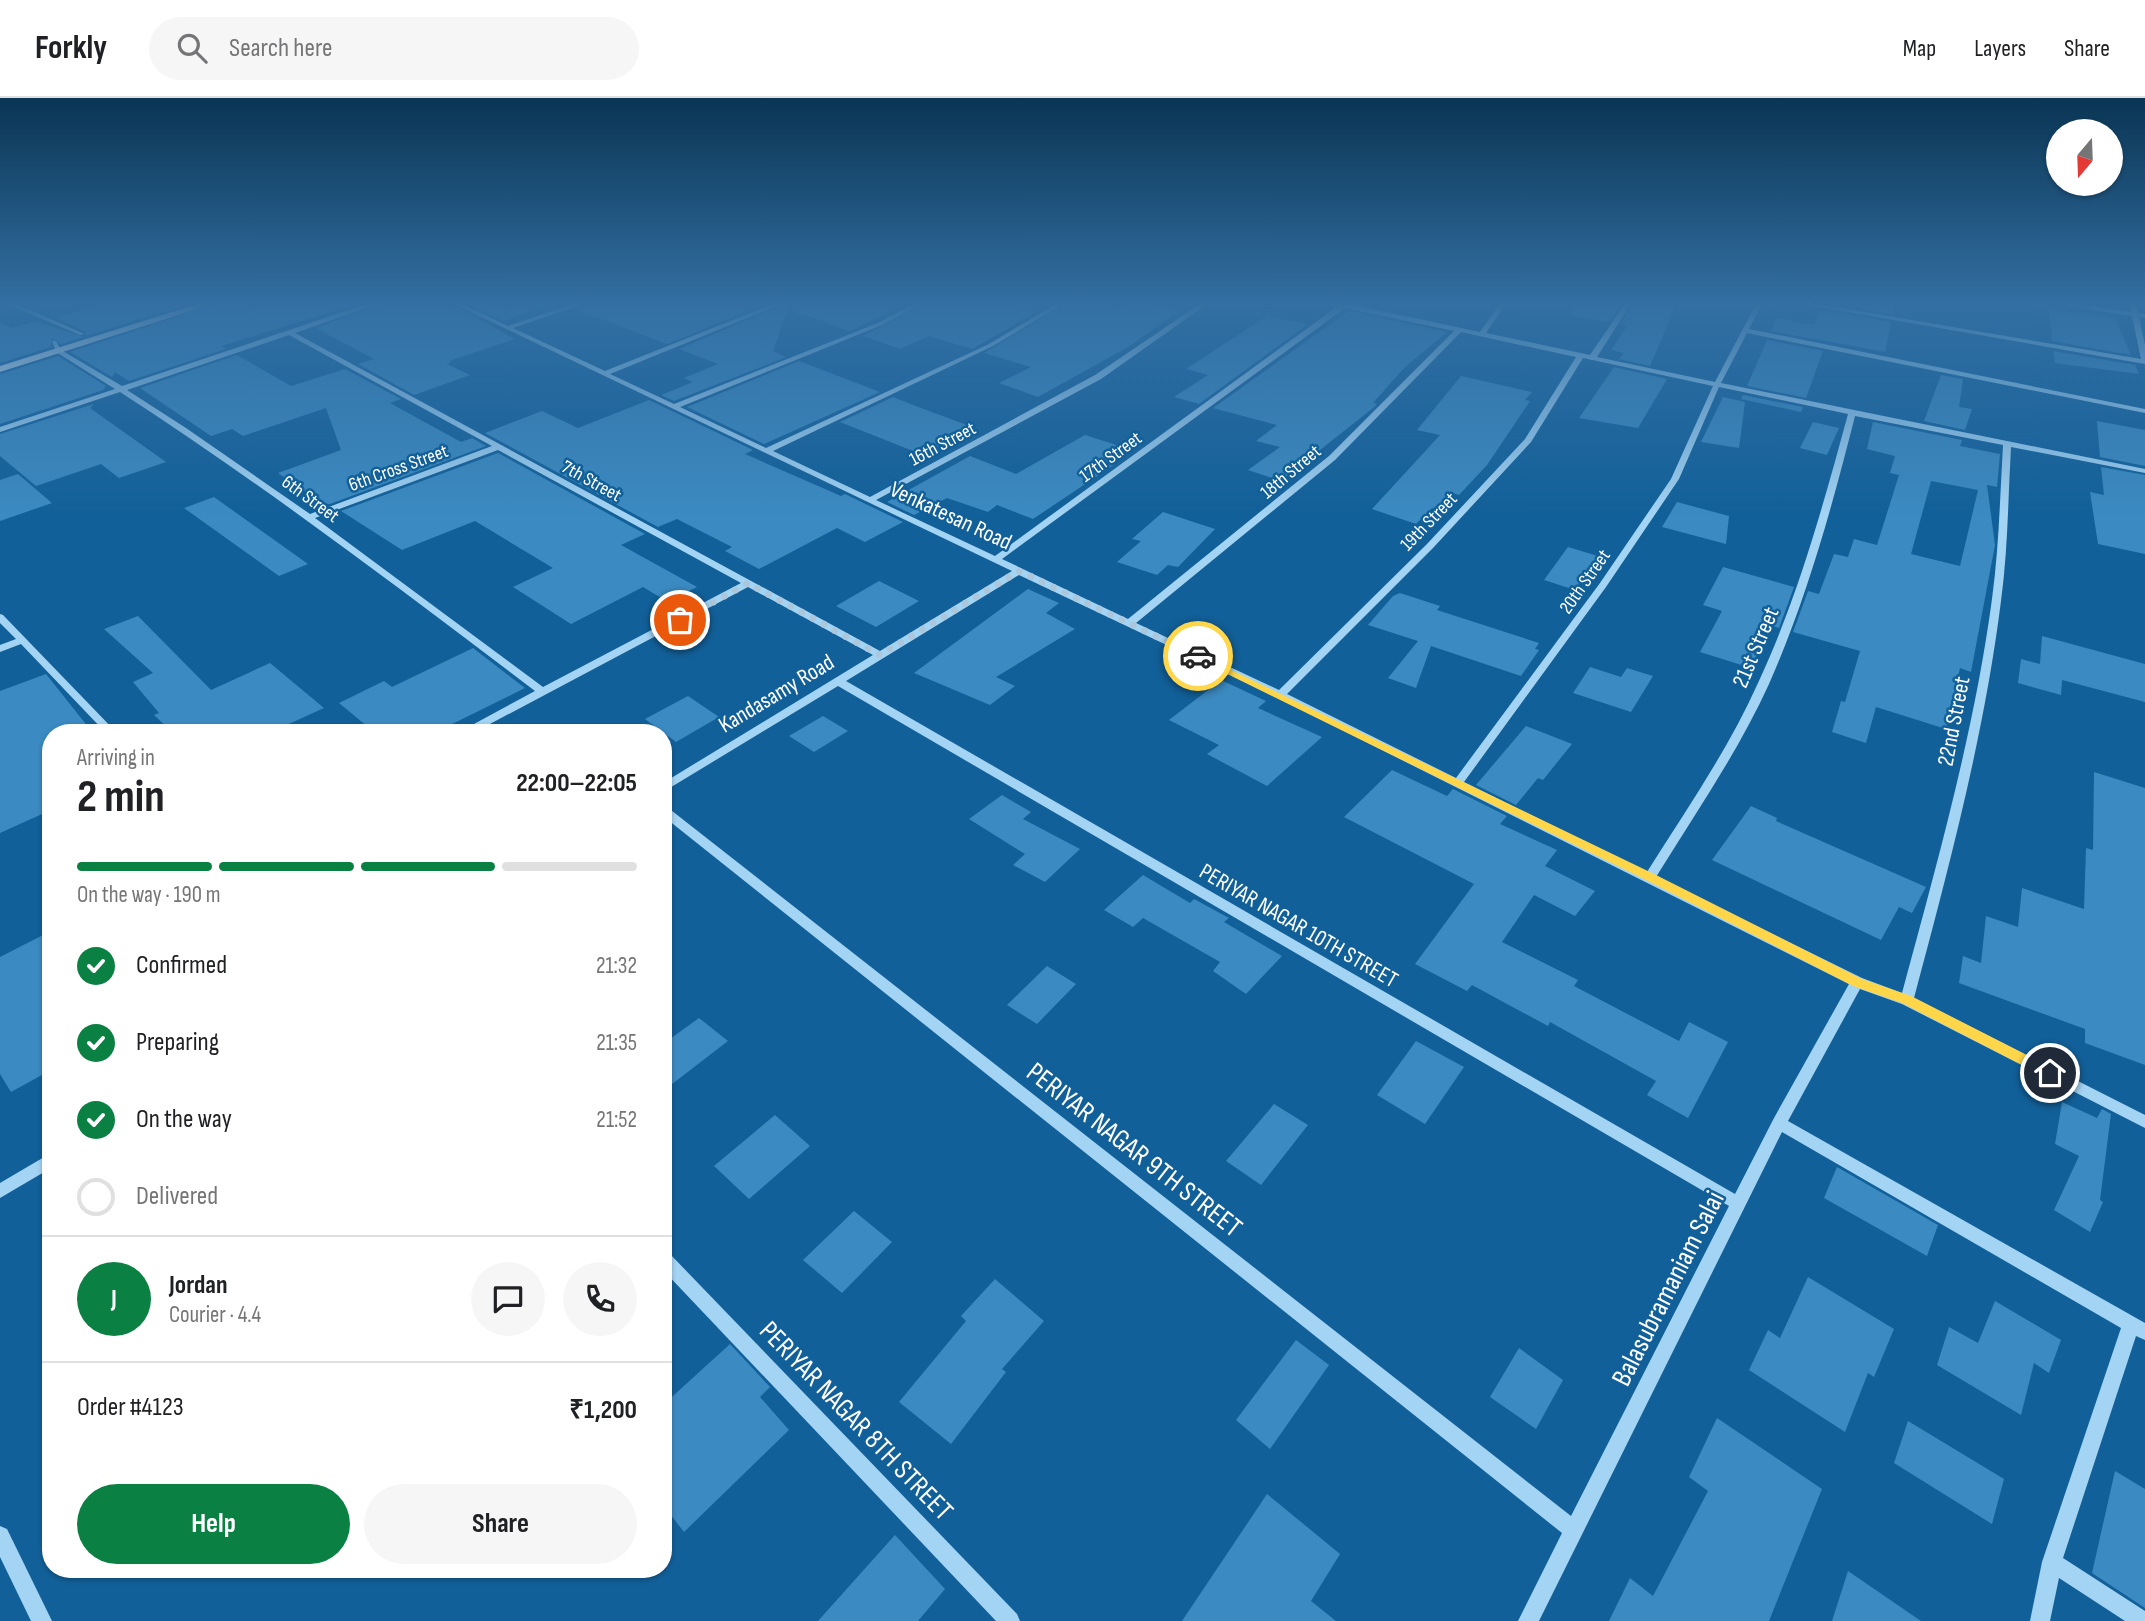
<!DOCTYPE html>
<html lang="en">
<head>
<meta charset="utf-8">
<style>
  body { margin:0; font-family:"Sofia Sans Condensed",sans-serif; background:#f6f6f6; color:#202124; height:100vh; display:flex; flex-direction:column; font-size:26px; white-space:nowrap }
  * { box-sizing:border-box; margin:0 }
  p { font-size:23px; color:#757577 }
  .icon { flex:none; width:38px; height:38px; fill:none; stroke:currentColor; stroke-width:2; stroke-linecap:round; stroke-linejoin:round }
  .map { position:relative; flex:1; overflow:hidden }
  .drawer { position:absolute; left:42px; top:626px; width:630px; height:854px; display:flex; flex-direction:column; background:#fff; border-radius:28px; box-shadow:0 2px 5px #0004 }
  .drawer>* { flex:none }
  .needle { width:46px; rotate:199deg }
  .fabs { position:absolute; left:2046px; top:21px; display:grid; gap:14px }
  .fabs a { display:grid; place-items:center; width:77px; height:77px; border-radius:50%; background:#fff; box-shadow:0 2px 5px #0004; font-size:35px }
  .pin { position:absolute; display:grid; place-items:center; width:60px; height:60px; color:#fff; margin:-30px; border:4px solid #fff; border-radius:50%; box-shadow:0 2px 7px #0007 }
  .courier { position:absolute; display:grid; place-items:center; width:70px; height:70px; margin:-35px; border:5px solid #ffd54a; border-radius:50%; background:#fff; color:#222; box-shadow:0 2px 9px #0007 }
  .headline em { font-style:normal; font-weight:700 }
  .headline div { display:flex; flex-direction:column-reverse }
  .headline { display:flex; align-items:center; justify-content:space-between; height:119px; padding:0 35px }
  h1 { font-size:46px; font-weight:700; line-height:52px }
  .bar { display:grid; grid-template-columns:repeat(4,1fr); gap:10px 7px; align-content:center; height:84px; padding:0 35px }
  .bar i { height:9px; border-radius:5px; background:#e0e0e0 }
  .bar .active { background:#0b8043 }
  .bar p { grid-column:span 4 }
  .line { display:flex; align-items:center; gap:18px; padding:0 35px; border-top:2px solid #e0e0e0 }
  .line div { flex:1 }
  .round { display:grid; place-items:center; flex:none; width:74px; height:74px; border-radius:37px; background:#f6f6f6 }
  ol { padding:0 35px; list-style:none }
  li { display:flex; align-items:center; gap:21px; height:77px }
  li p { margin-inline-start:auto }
  li .icon { padding:7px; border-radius:50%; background:#0b8043; color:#fff; stroke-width:4 }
  li:last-child { color:#757577 }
  li i { width:38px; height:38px; border:4px solid #e0e0e0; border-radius:50% }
  .cta { display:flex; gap:14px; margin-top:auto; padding:14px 35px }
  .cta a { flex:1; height:80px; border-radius:42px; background:#0b8043; color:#fff; font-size:28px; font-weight:700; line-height:80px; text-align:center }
  .cta a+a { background:#f6f6f6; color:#202124 }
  header { display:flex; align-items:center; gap:42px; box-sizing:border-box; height:98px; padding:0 35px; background:#fff; border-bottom:2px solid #e0e0e0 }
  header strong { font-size:33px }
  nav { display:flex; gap:38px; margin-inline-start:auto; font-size:24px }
  .search { width:490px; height:63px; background:#f6f6f6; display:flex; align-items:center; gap:18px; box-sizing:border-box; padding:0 24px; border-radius:38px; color:#757577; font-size:26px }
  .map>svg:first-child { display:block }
</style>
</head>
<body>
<header>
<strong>Forkly</strong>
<div class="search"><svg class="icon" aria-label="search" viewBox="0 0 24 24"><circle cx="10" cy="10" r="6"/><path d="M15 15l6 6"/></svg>Search here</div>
<nav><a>Map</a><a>Layers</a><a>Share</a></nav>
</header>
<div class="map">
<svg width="2145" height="1523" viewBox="0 0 2145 1523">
  <rect width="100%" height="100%" fill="#126099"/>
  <!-- building -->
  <g fill="#3b8ac1" fill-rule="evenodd">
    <polygon points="108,204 195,204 86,238 86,234 56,220"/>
    <polygon points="221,204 364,204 221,248 226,251 129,283 115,274 112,279 70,254"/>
    <polygon points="385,204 448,204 515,241 449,263 451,264 447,266 470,277 414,297 358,266 374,261 316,230"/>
    <polygon points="464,204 545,204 546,207 503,223"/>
    <polygon points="592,204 771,204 667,246 575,211"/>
    <polygon points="789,204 911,204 850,233 788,211 773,253 786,259 674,303 661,297 693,284 684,280 718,266 679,251"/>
    <polygon points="927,204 1054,204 972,251 929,238 900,251 863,238"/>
    <polygon points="1069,204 1130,207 1145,204 1182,211 1128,249 1038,299 999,285 1031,269 984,255"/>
    <polygon points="1573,204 1623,204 1609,224 1571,218"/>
    <polygon points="1634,204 1677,204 1650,268 1619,261 1624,255 1611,252 1627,228 1621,226"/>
    <polygon points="1847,204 1895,204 1893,216 1847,208"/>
    <polygon points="2049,211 2115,220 2131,257 2052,243"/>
    <polygon points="1819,212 1891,224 1885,254 1771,233 1776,220 1814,227"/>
    <polygon points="1349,213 1447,234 1405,269 1373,305 1377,306 1373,310 1281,383 1248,372 1280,349 1256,343 1277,327 1213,310"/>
    <polygon points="1267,218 1308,226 1199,306 1174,299 1208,277 1186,271"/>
    <polygon points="35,223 84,239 61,246 52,240 51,249 0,265 0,225 13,230"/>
    <polygon points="1767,242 1823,253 1806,300 1747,288"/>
    <polygon points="2053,253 2135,267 2139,276 2055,265"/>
    <polygon points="237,257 291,288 345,271 401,301 390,305 461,344 472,340 486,348 330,406 322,405 278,375 341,352 326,310 243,338 232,331 211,338 140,290"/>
    <polygon points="58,258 106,288 103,292 0,326 0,276"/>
    <polygon points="799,263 880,294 764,346 687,309"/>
    <polygon points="1614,269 1667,281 1638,330 1579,320"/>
    <polygon points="1941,277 1963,281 1959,309 1972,311 1965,332 1924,323"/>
    <polygon points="1461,278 1532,294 1525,302 1530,303 1487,367 1459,397 1453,395 1437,412 1432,410 1416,426 1372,411 1440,337 1417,332"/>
    <polygon points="1743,297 1803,309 1801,314 1741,301"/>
    <polygon points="893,299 921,310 975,330 923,357 840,324"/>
    <polygon points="1723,299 1745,304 1739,350 1701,344"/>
    <polygon points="649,302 753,352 745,356 841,398 845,396 903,424 865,444 837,430 759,471 725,453 732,449 677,421 658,429 485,335 542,313 578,330"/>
    <polygon points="94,306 90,310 166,364 119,380 101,366 36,388 0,358 0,336"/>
    <polygon points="2097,323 2145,332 2145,368 2100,359"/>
    <polygon points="1813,324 1839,330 1827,357 1800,350"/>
    <path d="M 1873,324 L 1962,342 L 1960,348 L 2000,356 L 1997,389 L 1987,387 L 1995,447 L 1971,574 L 1960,570 L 1946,631 L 1876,609 L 1866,645 L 1832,634 L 1841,603 L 1845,604 L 1860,553 L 1793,534 L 1808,493 L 1819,496 L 1834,456 L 1848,459 L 1854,441 L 1877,447 L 1899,377 L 1890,375 L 1895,358 L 1867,351 ZM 1931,383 L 1978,392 L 1960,468 L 1911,456 Z"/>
    <polygon points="1085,337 1126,350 1106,363 1115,366 1033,421 997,407 988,414 947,400 914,417 887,404 970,358 1016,376"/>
    <polygon points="498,355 645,436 621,447 697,489 668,504 643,489 571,526 513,489 553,470 475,423 402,452 341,413"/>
    <polygon points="2101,369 2145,377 2145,456 2098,446 2090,394 2104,397"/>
    <polygon points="18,376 52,405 0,423 0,382"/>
    <polygon points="214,399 308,466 279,478 184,410"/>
    <polygon points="1677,404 1729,418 1726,446 1662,429"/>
    <polygon points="1163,414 1215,431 1178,469 1168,467 1157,477 1117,464 1141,443 1132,441"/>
    <polygon points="1568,449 1598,458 1575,492 1544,482"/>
    <polygon points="1723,469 1794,489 1779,530 1770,527 1751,570 1700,554 1722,513 1703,507"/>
    <polygon points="879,483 919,503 876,529 836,508"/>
    <polygon points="1028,491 1059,505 1046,515 1075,531 996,579 1015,588 990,607 914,575"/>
    <polygon points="1400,495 1440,508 1437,512 1539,545 1535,551 1539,552 1521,578 1431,548 1416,590 1388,580 1418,543 1368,527 1393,498"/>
    <polygon points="138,518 211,592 270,565 324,610 269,635 173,635 154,617 159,615 133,584 153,575 104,531"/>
    <polygon points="2042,538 2145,566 2145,604 2062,582 2061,597 2018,585 2021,561 2040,566"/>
    <polygon points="473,550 525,590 434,635 381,635 372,628 368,629 339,605 384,583 392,589"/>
    <polygon points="1590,569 1621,579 1627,570 1653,578 1631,614 1573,595"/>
    <polygon points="46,576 93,635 51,635 51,712 0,735 0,593"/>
    <polygon points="1221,582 1266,603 1258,610 1322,639 1267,688 1207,656 1219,647 1169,622"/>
    <polygon points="688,598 719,619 676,644 645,621"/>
    <polygon points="823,618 848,633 814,654 789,638"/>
    <polygon points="1526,628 1572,646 1543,682 1538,680 1516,707 1476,687"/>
    <polygon points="1392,672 1447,698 1453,691 1507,718 1500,726 1557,752 1545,768 1595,793 1575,818 1534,797 1502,844 1578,882 1574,888 1679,943 1689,924 1728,944 1688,1020 1647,997 1656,983 1550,924 1548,928 1472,887 1467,893 1415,866 1474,786 1344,719"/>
    <polygon points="2094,674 2145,690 2145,967 2085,945 2085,931 1959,885 1963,858 1981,865 1986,818 2018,829 2022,790 2084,811 2086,750 2093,752"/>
    <polygon points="1002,697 1031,714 1023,721 1080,751 1045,784 1013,767 1025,756 969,721"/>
    <polygon points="1751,708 1777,720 1776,723 1926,789 1912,815 1899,809 1881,842 1712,762"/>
    <polygon points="1143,777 1190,805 1194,801 1229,820 1224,824 1282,858 1246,896 1213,873 1220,864 1143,820 1133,829 1104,812"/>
    <polygon points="51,833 51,972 11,994 0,976 0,859"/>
    <polygon points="1047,868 1076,886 1037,926 1007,907"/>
    <polygon points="699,920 728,943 663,993 663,946"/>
    <polygon points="1416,943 1464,969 1425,1026 1377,997"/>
    <polygon points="2062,1004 2097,1020 2102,1011 2111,1016 2100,1102 2103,1104 2090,1134 2054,1112 2079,1058 2055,1046"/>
    <polygon points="1274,1006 1308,1027 1261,1087 1226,1063"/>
    <polygon points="775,1017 810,1048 749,1101 714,1068"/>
    <polygon points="1837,1069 1938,1127 1927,1158 1824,1100"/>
    <polygon points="854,1113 892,1144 842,1195 803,1162"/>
    <polygon points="1808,1179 1894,1231 1874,1279 1868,1275 1845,1334 1749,1272 1768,1232 1780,1240"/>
    <polygon points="995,1181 1044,1223 1002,1271 1006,1274 951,1346 899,1304 966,1223 961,1218"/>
    <polygon points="1995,1203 2061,1242 2049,1275 2034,1265 2021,1317 1937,1267 1949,1229 1978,1245"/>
    <polygon points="1296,1242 1329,1267 1270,1351 1236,1322"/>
    <polygon points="730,1246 770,1289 760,1299 789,1332 684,1434 663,1407 663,1307"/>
    <polygon points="1519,1250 1563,1282 1536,1331 1490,1299"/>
    <polygon points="1717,1320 1822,1391 1769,1523 1609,1523 1630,1480 1653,1498 1708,1393 1689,1379"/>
    <polygon points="1908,1323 2004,1381 1992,1426 1894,1365"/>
    <polygon points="2115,1373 2145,1391 2145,1510 2092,1475"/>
    <polygon points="1267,1396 1340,1456 1311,1503 1336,1523 1182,1523"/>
    <polygon points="895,1437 945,1491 918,1523 818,1523"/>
    <polygon points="1848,1473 1921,1523 1832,1523"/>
  </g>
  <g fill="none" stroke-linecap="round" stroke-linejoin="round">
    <!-- minor -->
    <g fill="#a4d4f4" fill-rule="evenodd">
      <polygon points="2,204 11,204 85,236 80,237"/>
      <path d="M 373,204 L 383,204 L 295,235 L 880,553 L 1012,473 L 450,204 L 458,204 L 508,228 L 579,204 L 589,204 L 513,230 L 605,273 L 778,204 L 787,204 L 610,276 L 674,306 L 878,225 L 917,204 L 925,204 L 882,227 L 680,309 L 766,350 L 989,246 L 1059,204 L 1067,204 L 993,248 L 773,353 L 870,399 L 1095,277 L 1203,204 L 1210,204 L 1101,281 L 876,402 L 995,458 L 1338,208 L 1325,204 L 1344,205 L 1480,234 L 1501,204 L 1507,204 L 1486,235 L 1590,257 L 1626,204 L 1632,204 L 1597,259 L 1715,284 L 1757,204 L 1763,204 L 1749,231 L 2145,311 L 2145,315 L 1747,235 L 1721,285 L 2145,371 L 2145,375 L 2011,349 C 2008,400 2008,452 2001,503 C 1984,638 1949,769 1914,900 L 2145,1017 L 2145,1030 L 1902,906 L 1860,891 L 1788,1023 L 2145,1225 L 2145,1242 L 2136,1238 L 2063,1460 L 2145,1513 L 2145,1523 L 2125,1523 L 2059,1480 L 2050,1523 L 2030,1523 L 2042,1464 L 2121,1230 L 1782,1034 L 1539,1523 L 1518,1523 L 1562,1435 L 663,718 L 663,708 L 667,709 L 1571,1418 L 1729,1108 L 838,588 L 663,694 L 663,685 L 873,557 L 748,489 L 473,635 L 460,635 L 461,633 L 535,593 C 399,490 264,387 120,294 L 0,334 L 0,329 L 115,291 L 56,254 L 52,243 L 56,243 L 61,252 L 122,288 ZM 1345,210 L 1454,233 L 1329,358 L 1128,521 L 1002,461 ZM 1461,234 L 1576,259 L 1525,341 L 1427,446 L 1279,592 L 1136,525 L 1335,362 ZM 289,237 L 492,348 L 310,416 L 186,330 L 127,292 ZM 1583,260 L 1713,288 L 1671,381 L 1600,485 L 1456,680 L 1287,596 L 1433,450 L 1531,344 ZM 1719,289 L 1848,316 C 1823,408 1798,499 1758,585 C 1728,652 1686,712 1647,774 L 1464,684 L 1606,489 L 1679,381 ZM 1855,318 L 2003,347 C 2000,398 1999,450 1992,501 C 1974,635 1937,765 1902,895 L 1862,880 L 1656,779 C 1695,716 1738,654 1769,586 C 1807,500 1832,409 1855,318 ZM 498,352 L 741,485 L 543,589 L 315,420 ZM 1019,477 L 1276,599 L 1849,886 L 1774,1020 L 1735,1096 L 846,583 Z"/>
      <polygon points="1791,204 1806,204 2141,261 2132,218 2044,204 2061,204 2131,214 2129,204 2135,204 2138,215 2145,216 2145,220 2139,219 2145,247 2145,266"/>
      <polygon points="0,516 3,517 117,635 106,635 21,546 0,554 0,547 16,541 0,525"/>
      <polygon points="51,1055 51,1070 0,1100 0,1085"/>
      <polygon points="663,1152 669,1155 1017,1516 1020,1523 996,1523 663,1172"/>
      <polygon points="0,1428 7,1431 52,1523 31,1523 0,1459"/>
    </g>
    <!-- major -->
    <polygon fill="#f1f8ff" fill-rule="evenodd" points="204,204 219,204 0,274 0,268"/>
  </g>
  <!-- sky -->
  <linearGradient id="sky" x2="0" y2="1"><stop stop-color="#0a3554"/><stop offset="0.49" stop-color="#336fa2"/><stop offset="1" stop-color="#336fa2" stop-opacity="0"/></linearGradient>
  <rect width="2145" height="417" fill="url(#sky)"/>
  <!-- route -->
  <polygon fill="#ffd54a" points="1198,556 1654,776 1862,881 1911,898 2054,971 2056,975 2054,979 2045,979 1902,905 1853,888 1646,782 1195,560"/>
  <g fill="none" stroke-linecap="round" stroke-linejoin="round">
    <!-- done -->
    <polyline stroke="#acc7db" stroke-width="7" stroke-dasharray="0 12.6" points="680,522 748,485 880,557 1019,473 1198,558"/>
  </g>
  <g text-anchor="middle" stroke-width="5" stroke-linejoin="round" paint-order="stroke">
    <!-- far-street labels -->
    <g font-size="19" fill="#fff" stroke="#126099">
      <text transform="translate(942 345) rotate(-28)" y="7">16th Street</text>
      <text transform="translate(1110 358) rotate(-36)" y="7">17th Street</text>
      <text transform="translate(398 369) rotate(-20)" y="7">6th Cross Street</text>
      <text transform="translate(1290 373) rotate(-40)" y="7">18th Street</text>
      <text transform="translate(592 382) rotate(29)" y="7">7th Street</text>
      <text transform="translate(311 400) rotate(36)" y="7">6th Street</text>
      <text transform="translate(1428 423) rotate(-46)" y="7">19th Street</text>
      <text transform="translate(1584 483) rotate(-55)" y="7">20th Street</text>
    </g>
    <!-- street labels -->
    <g font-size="23" fill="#fff" stroke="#126099">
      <text transform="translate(951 417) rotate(25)" y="8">Venkatesan Road</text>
      <text transform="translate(1755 549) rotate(-67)" y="8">21st Street</text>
      <text transform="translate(776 595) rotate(-31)" y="8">Kandasamy Road</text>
      <text transform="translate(1953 623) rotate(-79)" y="8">22nd Street</text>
      <text transform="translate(1299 827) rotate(30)" y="8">PERIYAR NAGAR 10TH STREET</text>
    </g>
    <!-- near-street labels -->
    <g font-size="28" fill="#fff" stroke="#126099">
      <text transform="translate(1135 1051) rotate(38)" y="10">PERIYAR NAGAR 9TH STREET</text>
      <text transform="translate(1667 1190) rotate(-63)" y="10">Balasubramaniam Salai</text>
      <text transform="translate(857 1322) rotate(46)" y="10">PERIYAR NAGAR 8TH STREET</text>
    </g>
  </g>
</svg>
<div class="fabs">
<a><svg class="needle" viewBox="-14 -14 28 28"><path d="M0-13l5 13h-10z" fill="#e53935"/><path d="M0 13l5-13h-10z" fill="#757577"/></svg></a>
</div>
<div class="pin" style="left:680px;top:522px;background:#ea580c"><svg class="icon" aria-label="bag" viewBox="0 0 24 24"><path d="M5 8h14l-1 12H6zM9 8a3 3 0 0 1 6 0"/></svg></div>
<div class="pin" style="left:2050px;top:975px;background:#1f2937"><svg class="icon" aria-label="home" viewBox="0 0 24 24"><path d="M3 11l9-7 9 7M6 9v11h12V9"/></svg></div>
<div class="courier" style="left:1198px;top:558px"><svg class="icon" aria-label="car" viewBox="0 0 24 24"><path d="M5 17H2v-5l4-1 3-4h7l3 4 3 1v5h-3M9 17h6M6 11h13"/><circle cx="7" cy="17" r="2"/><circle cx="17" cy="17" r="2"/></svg></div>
<section class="drawer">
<div class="headline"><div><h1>2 min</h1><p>Arriving in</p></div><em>22:00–22:05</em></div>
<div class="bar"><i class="active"></i><i class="active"></i><i class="active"></i><i></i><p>On the way · 190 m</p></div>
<ol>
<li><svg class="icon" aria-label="check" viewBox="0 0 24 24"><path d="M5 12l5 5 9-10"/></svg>Confirmed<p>21:32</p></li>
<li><svg class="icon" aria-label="check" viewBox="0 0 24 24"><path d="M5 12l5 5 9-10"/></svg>Preparing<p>21:35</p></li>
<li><svg class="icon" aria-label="check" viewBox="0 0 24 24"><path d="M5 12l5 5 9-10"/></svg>On the way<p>21:52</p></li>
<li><i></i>Delivered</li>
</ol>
<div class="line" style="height:126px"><b class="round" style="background:#0b8043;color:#fff">J</b><div><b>Jordan</b><p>Courier · 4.4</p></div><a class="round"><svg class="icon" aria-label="chat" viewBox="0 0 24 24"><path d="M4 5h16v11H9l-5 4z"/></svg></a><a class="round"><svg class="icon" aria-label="phone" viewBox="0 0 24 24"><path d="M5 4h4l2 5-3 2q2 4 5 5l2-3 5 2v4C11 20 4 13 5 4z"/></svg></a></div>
<div class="line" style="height:91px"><div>Order #4123</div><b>₹1,200</b></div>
<div class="cta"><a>Help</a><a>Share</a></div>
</section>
</div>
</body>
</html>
